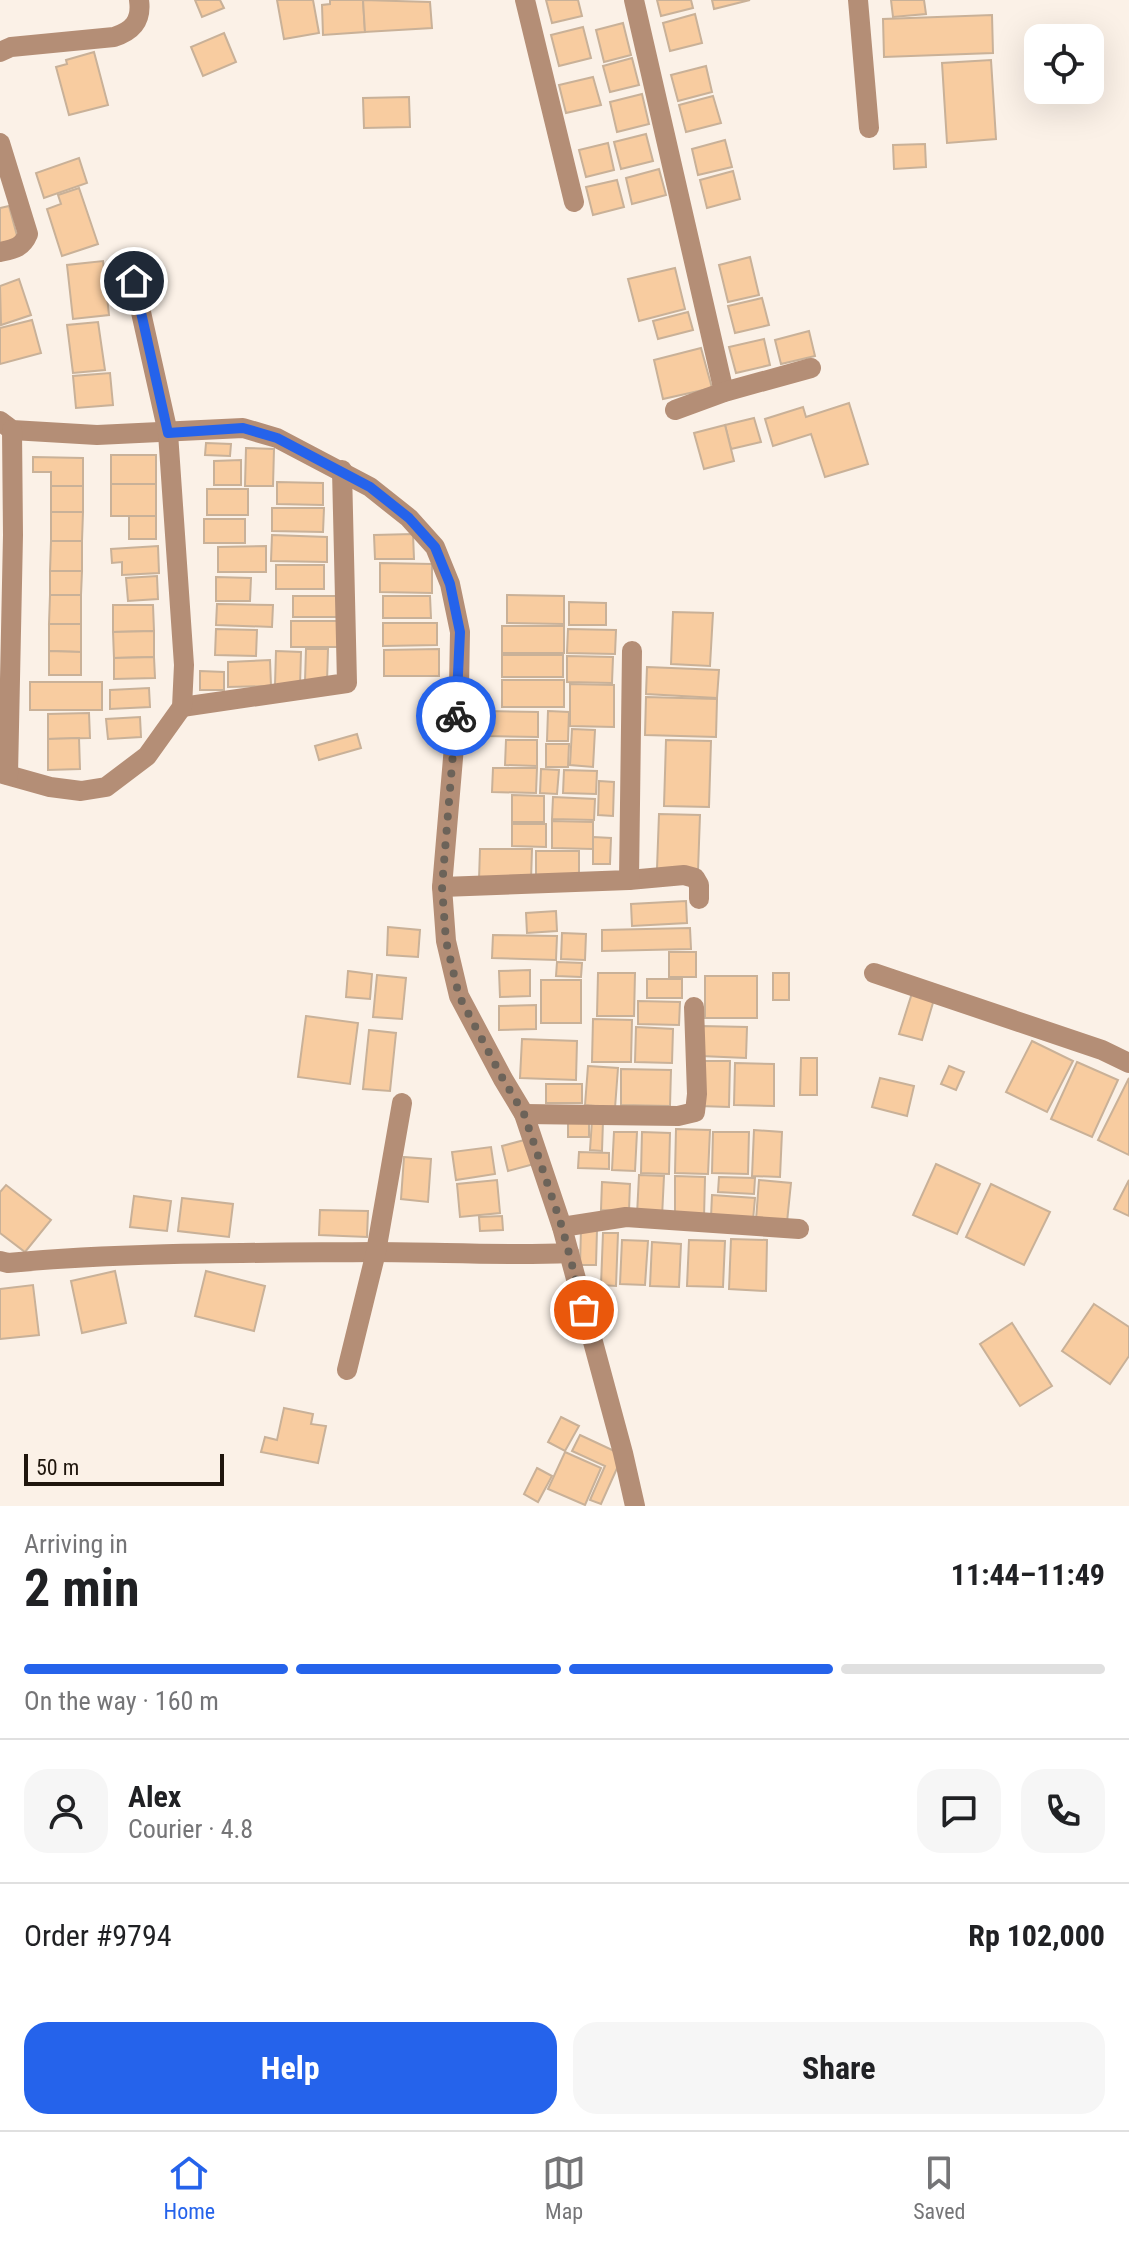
<!DOCTYPE html>
<html lang="en">
<head>
<meta charset="utf-8">
<style>
  body { margin:0; font-family:"Roboto Condensed",sans-serif; background:#f6f6f6; color:#202124; height:100vh; display:flex; flex-direction:column; font-size:30px; white-space:nowrap }
  * { box-sizing:border-box; margin:0 }
  p { font-size:26px; color:#757577 }
  .icon { flex:none; width:44px; height:44px; fill:none; stroke:currentColor; stroke-width:2; stroke-linecap:round; stroke-linejoin:round }
  .map { position:relative; height:1506px; overflow:hidden }
  .panel { display:flex; flex-direction:column; background:#fff; flex:1 }
  .panel>* { flex:none }
  .buttons { position:absolute; left:1024px; top:24px; display:grid; gap:16px }
  .buttons a { display:grid; place-items:center; width:80px; height:80px; border-radius:16px; background:#fff; box-shadow:0 8px 32px #0002; font-size:40px }
  .scale { position:absolute; left:24px; bottom:20px; width:200px; box-sizing:border-box; padding-left:8px; border:4px solid #1f160d; border-top:0; font-size:22px; line-height:28px; white-space:nowrap; color:#1f160d; -webkit-text-stroke:6px #fbf1e7; paint-order:stroke }
  .pin { position:absolute; display:grid; place-items:center; width:68px; height:68px; color:#fff; margin:-34px; border:4px solid #fff; border-radius:50%; box-shadow:0 2px 8px #0007 }
  .courier { position:absolute; display:grid; place-items:center; width:80px; height:80px; margin:-40px; border:6px solid #2563eb; border-radius:50%; background:#fff; color:#222; box-shadow:0 2px 10px #0007 }
  .overview em { font-style:normal; font-weight:700 }
  .overview div { display:flex; flex-direction:column-reverse }
  .overview { display:flex; align-items:center; justify-content:space-between; height:136px; padding:0 24px }
  h1 { font-size:52px; font-weight:700; line-height:60px }
  .bar { display:grid; grid-template-columns:repeat(4,1fr); gap:12px 8px; align-content:center; height:96px; padding:0 24px }
  .bar i { height:10px; border-radius:6px; background:#e0e0e0 }
  .bar .on { background:#2563eb }
  .bar p { grid-column:span 4 }
  .line { display:flex; align-items:center; gap:20px; padding:0 24px; border-top:2px solid #e0e0e0 }
  .line div { flex:1 }
  .round { display:grid; place-items:center; flex:none; width:84px; height:84px; border-radius:24px; background:#f6f6f6 }
  .primary-button { display:flex; gap:16px; margin-top:auto; padding:16px 24px }
  .primary-button a { flex:1; height:92px; border-radius:24px; background:#2563eb; color:#fff; font-size:32px; font-weight:700; line-height:92px; text-align:center }
  .primary-button a+a { background:#f6f6f6; color:#202124 }
  .menu { display:flex; justify-content:space-around; align-items:center; height:112px; border-top:2px solid #e0e0e0; background:#fff; font-size:22px; color:#757577 }
  .menu a { display:grid; justify-items:center; gap:4px }
  .menu .on { color:#2563eb }
  .map>svg:first-child { display:block }
</style>
</head>
<body>
<div class="map">
<svg width="1129" height="1506" viewBox="0 0 1129 1506">
  <rect width="100%" height="100%" fill="#fbf1e7"/>
  <!-- building -->
  <g fill="#f8cca0" stroke="#c9b198" stroke-width="2">
    <polygon points="195,0 220,0 224,8 202,17"/>
    <polygon points="277,0 313,0 319,33 284,39"/>
    <polygon points="330,0 363,0 365,32 323,35 322,5 330,4"/>
    <polygon points="363,0 430,2 432,28 365,32"/>
    <polygon points="546,0 578,0 582,16 552,23"/>
    <polygon points="657,0 691,0 693,8 661,16"/>
    <polygon points="712,0 750,0 714,9"/>
    <polygon points="891,0 924,0 926,14 893,17"/>
    <polygon points="695,14 702,43 670,51 663,23"/>
    <polygon points="992,15 993,53 884,57 883,19"/>
    <polygon points="623,23 631,55 604,62 596,30"/>
    <polygon points="583,27 591,58 559,66 551,35"/>
    <polygon points="224,33 236,62 203,76 191,47"/>
    <polygon points="94,52 108,105 69,115 56,67 67,64 66,60"/>
    <polygon points="632,58 639,85 610,92 603,66"/>
    <polygon points="991,60 996,139 947,143 942,63"/>
    <polygon points="706,66 712,92 678,101 671,75"/>
    <polygon points="593,77 601,105 566,113 559,85"/>
    <polygon points="642,94 649,124 617,132 610,102"/>
    <polygon points="713,96 721,123 686,132 679,105"/>
    <polygon points="409,97 410,127 364,128 363,98"/>
    <polygon points="646,134 653,161 621,169 614,142"/>
    <polygon points="725,140 732,167 698,175 692,149"/>
    <polygon points="608,143 614,170 586,177 579,150"/>
    <polygon points="925,144 926,167 894,169 893,145"/>
    <polygon points="79,158 87,183 44,198 36,173"/>
    <polygon points="659,169 666,195 632,204 626,178"/>
    <polygon points="733,171 740,199 707,208 700,180"/>
    <polygon points="617,180 624,207 593,215 586,187"/>
    <polygon points="79,188 98,244 62,256 47,209 61,204 58,195"/>
    <polygon points="9,206 19,243 0,248 0,208"/>
    <polygon points="750,257 759,295 728,302 719,265"/>
    <polygon points="103,261 109,315 73,319 67,265"/>
    <polygon points="675,268 685,309 639,321 628,279"/>
    <polygon points="19,279 31,315 1,325 0,286"/>
    <polygon points="762,298 769,325 735,333 728,306"/>
    <polygon points="688,312 693,330 658,339 653,321"/>
    <polygon points="32,320 41,353 0,364 0,328"/>
    <polygon points="98,322 105,370 73,373 67,325"/>
    <polygon points="809,331 815,356 781,364 775,340"/>
    <polygon points="764,339 770,365 736,373 729,347"/>
    <polygon points="701,348 712,388 663,399 654,360"/>
    <polygon points="110,373 113,405 76,408 73,376"/>
    <polygon points="849,403 868,464 825,477 811,434 773,446 765,419 803,407 806,417"/>
    <polygon points="754,418 761,442 731,449 725,425"/>
    <polygon points="725,425 734,461 704,469 694,433"/>
    <polygon points="206,443 231,444 230,456 205,455"/>
    <polygon points="246,448 274,449 273,486 245,486"/>
    <rect x="111" y="455" width="45" height="29"/>
    <polygon points="33,457 83,458 83,486 51,486 51,472 33,472"/>
    <polygon points="241,460 241,485 214,485 214,461"/>
    <polygon points="277,482 323,483 323,505 277,504"/>
    <rect x="111" y="484" width="45" height="32"/>
    <rect x="51" y="486" width="32" height="26"/>
    <rect x="207" y="489" width="41" height="26"/>
    <polygon points="272,508 324,508 323,532 272,531"/>
    <polygon points="51,512 83,512 82,541 51,541"/>
    <rect x="129" y="516" width="27" height="23"/>
    <rect x="204" y="519" width="41" height="24"/>
    <polygon points="413,534 414,559 375,559 374,535"/>
    <polygon points="272,535 327,537 327,562 271,561"/>
    <polygon points="51,541 82,541 82,571 50,571"/>
    <polygon points="158,546 159,573 122,575 122,562 112,563 111,549"/>
    <polygon points="266,546 266,572 218,572 218,547"/>
    <polygon points="380,563 432,564 432,593 380,592"/>
    <rect x="276" y="565" width="48" height="24"/>
    <polygon points="50,571 82,571 81,595 50,595"/>
    <polygon points="157,576 158,599 128,601 126,578"/>
    <polygon points="216,577 251,578 250,601 216,601"/>
    <polygon points="50,595 81,595 81,624 49,624"/>
    <polygon points="507,595 564,596 564,624 507,623"/>
    <rect x="293" y="596" width="44" height="21"/>
    <polygon points="383,596 430,596 431,618 383,618"/>
    <polygon points="569,602 606,603 606,625 569,625"/>
    <polygon points="217,604 273,605 272,627 216,625"/>
    <polygon points="113,605 153,605 154,631 113,632"/>
    <polygon points="673,612 713,613 710,666 671,664"/>
    <rect x="291" y="621" width="47" height="26"/>
    <polygon points="383,623 437,623 437,645 383,646"/>
    <polygon points="49,624 81,624 81,652 49,651"/>
    <rect x="502" y="626" width="62" height="27"/>
    <polygon points="216,629 257,630 256,656 215,655"/>
    <polygon points="568,629 616,630 615,654 567,653"/>
    <polygon points="154,631 154,657 114,658 113,632"/>
    <polygon points="306,649 328,649 327,682 305,681"/>
    <polygon points="439,649 439,676 384,676 384,650"/>
    <polygon points="49,651 81,652 81,675 49,675"/>
    <polygon points="276,651 301,652 300,686 275,685"/>
    <rect x="502" y="655" width="61" height="22"/>
    <polygon points="567,656 613,657 612,683 567,682"/>
    <polygon points="154,657 155,678 114,679 114,658"/>
    <polygon points="270,660 271,686 228,687 228,662"/>
    <polygon points="647,667 719,670 717,698 646,694"/>
    <polygon points="200,671 224,672 224,690 200,690"/>
    <rect x="502" y="680" width="62" height="27"/>
    <rect x="30" y="682" width="72" height="28"/>
    <polygon points="570,684 614,685 614,727 570,726"/>
    <polygon points="149,688 150,707 110,709 110,690"/>
    <polygon points="646,697 717,699 716,737 645,735"/>
    <polygon points="485,711 538,712 538,737 485,736"/>
    <polygon points="548,711 569,712 568,741 547,741"/>
    <polygon points="89,713 90,738 48,739 48,714"/>
    <polygon points="140,717 141,737 108,739 106,719"/>
    <polygon points="572,729 595,730 593,767 570,765"/>
    <polygon points="357,734 361,748 319,760 315,746"/>
    <polygon points="79,738 80,769 48,770 48,739"/>
    <polygon points="506,740 537,740 537,766 505,765"/>
    <polygon points="666,740 711,741 709,807 664,806"/>
    <polygon points="546,744 569,744 568,767 546,767"/>
    <polygon points="493,768 537,768 536,793 492,792"/>
    <polygon points="541,769 559,770 557,794 540,793"/>
    <polygon points="564,770 597,771 596,794 563,793"/>
    <polygon points="599,781 614,782 613,816 598,815"/>
    <polygon points="512,795 544,796 544,822 512,822"/>
    <polygon points="553,797 595,799 594,820 552,819"/>
    <polygon points="659,814 700,815 698,871 657,869"/>
    <polygon points="552,821 593,822 593,849 552,848"/>
    <polygon points="512,824 546,824 546,847 512,846"/>
    <polygon points="593,837 611,838 610,864 593,864"/>
    <polygon points="480,849 532,849 531,881 479,880"/>
    <polygon points="536,851 579,851 579,880 536,881"/>
    <polygon points="686,901 687,923 632,926 631,904"/>
    <polygon points="556,911 557,931 527,933 526,913"/>
    <polygon points="388,927 420,930 418,957 387,955"/>
    <polygon points="690,928 691,949 602,951 602,930"/>
    <polygon points="562,933 586,934 585,960 561,959"/>
    <polygon points="493,935 557,936 556,960 492,958"/>
    <rect x="669" y="952" width="27" height="25"/>
    <polygon points="557,962 582,963 581,977 556,976"/>
    <polygon points="530,970 530,996 500,997 499,971"/>
    <polygon points="348,971 372,974 370,999 346,997"/>
    <polygon points="598,973 635,973 634,1016 597,1016"/>
    <rect x="773" y="973" width="16" height="27"/>
    <polygon points="377,975 406,978 402,1019 373,1017"/>
    <rect x="705" y="976" width="52" height="42"/>
    <rect x="647" y="979" width="35" height="19"/>
    <rect x="541" y="980" width="40" height="43"/>
    <polygon points="913,990 935,996 922,1040 899,1034"/>
    <polygon points="638,1001 680,1002 679,1025 638,1024"/>
    <polygon points="536,1005 536,1029 499,1030 499,1006"/>
    <polygon points="306,1016 358,1023 350,1084 298,1077"/>
    <polygon points="593,1019 632,1020 631,1062 592,1062"/>
    <polygon points="701,1026 747,1027 746,1058 701,1056"/>
    <polygon points="636,1027 673,1029 672,1063 635,1062"/>
    <polygon points="369,1030 396,1033 390,1091 363,1089"/>
    <polygon points="522,1039 577,1041 576,1080 520,1078"/>
    <polygon points="1032,1041 1073,1061 1047,1112 1006,1092"/>
    <polygon points="801,1058 817,1058 817,1095 800,1095"/>
    <polygon points="700,1061 730,1061 729,1107 700,1106"/>
    <polygon points="1077,1062 1118,1080 1092,1137 1051,1119"/>
    <polygon points="735,1063 774,1064 774,1106 734,1105"/>
    <polygon points="588,1066 618,1068 615,1108 585,1105"/>
    <polygon points="949,1066 964,1072 956,1090 941,1084"/>
    <polygon points="621,1069 671,1070 670,1106 621,1105"/>
    <polygon points="880,1078 914,1086 907,1116 872,1107"/>
    <polygon points="1129,1078 1129,1155 1098,1140"/>
    <rect x="546" y="1084" width="36" height="19"/>
    <rect x="568" y="1120" width="21" height="17"/>
    <polygon points="592,1120 603,1121 602,1151 590,1150"/>
    <polygon points="676,1129 710,1130 708,1174 675,1173"/>
    <polygon points="754,1130 782,1132 780,1177 752,1176"/>
    <polygon points="614,1132 637,1132 635,1171 612,1170"/>
    <polygon points="642,1132 670,1133 669,1174 641,1173"/>
    <polygon points="713,1132 749,1132 748,1174 712,1173"/>
    <polygon points="528,1139 534,1164 508,1171 502,1146"/>
    <polygon points="491,1147 495,1174 456,1180 452,1152"/>
    <polygon points="579,1152 609,1153 609,1169 578,1168"/>
    <polygon points="404,1157 431,1159 428,1202 401,1199"/>
    <polygon points="936,1164 980,1184 957,1234 913,1215"/>
    <polygon points="639,1175 664,1176 662,1217 637,1215"/>
    <polygon points="675,1176 705,1177 704,1218 675,1217"/>
    <polygon points="719,1177 755,1178 754,1194 718,1192"/>
    <polygon points="497,1180 500,1213 460,1217 457,1184"/>
    <polygon points="759,1180 791,1183 787,1222 756,1220"/>
    <polygon points="1129,1180 1129,1216 1114,1209"/>
    <polygon points="602,1182 630,1184 629,1211 601,1210"/>
    <polygon points="991,1184 1050,1212 1024,1265 966,1237"/>
    <polygon points="6,1185 51,1220 25,1252 0,1233 0,1192"/>
    <polygon points="712,1195 755,1198 753,1220 711,1217"/>
    <polygon points="134,1196 171,1201 167,1231 130,1227"/>
    <polygon points="182,1198 233,1204 229,1237 178,1231"/>
    <polygon points="320,1210 368,1211 367,1237 319,1235"/>
    <polygon points="502,1216 503,1230 480,1231 479,1217"/>
    <polygon points="581,1229 597,1230 596,1265 580,1265"/>
    <polygon points="603,1233 618,1233 616,1286 601,1285"/>
    <polygon points="731,1239 767,1240 766,1291 729,1289"/>
    <polygon points="622,1240 648,1241 645,1285 620,1284"/>
    <polygon points="689,1240 725,1241 723,1287 687,1286"/>
    <polygon points="652,1242 681,1244 679,1287 650,1286"/>
    <polygon points="115,1271 126,1323 82,1333 71,1281"/>
    <polygon points="206,1271 265,1286 254,1331 195,1316"/>
    <polygon points="33,1285 39,1335 0,1339 0,1289"/>
    <polygon points="1094,1304 1129,1327 1129,1356 1110,1384 1062,1351"/>
    <polygon points="1012,1323 1052,1386 1020,1406 980,1344"/>
    <polygon points="284,1408 313,1414 311,1424 326,1426 318,1463 261,1452 265,1437 277,1440"/>
    <polygon points="561,1417 579,1426 565,1451 548,1442"/>
    <polygon points="580,1435 623,1455 601,1504 590,1500 605,1466 572,1451"/>
    <polygon points="565,1452 601,1468 585,1505 548,1489"/>
    <polygon points="537,1468 552,1476 538,1502 524,1494"/>
  </g>
  <g fill="none" stroke-linecap="round" stroke-linejoin="round">
    <!-- minor -->
    <g stroke="#b48e76" stroke-width="20">
      <polyline points="525,0 574,202"/>
      <polyline points="634,0 724,392"/>
      <polyline points="858,0 869,128"/>
      <path d="M 0,52 L 11,47 L 114,37 C 133,31 142,21 139,0"/>
      <path d="M 0,143 L 28,234 C 22,248 14,249 0,252"/>
      <polyline points="675,410 724,392 811,368"/>
      <polyline points="0,421 12,430 97,435 243,428 277,438 370,487 409,518 435,547 450,584 460,632 459,688 442,887 446,941 459,996 503,1079 524,1114 562,1227 623,1453 635,1506"/>
      <polyline points="182,707 347,683 342,470"/>
      <polyline points="0,773 50,787 81,791 106,787 147,756 182,707 184,665 168,433 134,281"/>
      <polyline points="8,775 13,535 12,430"/>
      <polyline points="629,880 684,875 695,878 699,885 699,899"/>
      <polyline points="442,887 629,880 632,651"/>
      <polyline points="874,973 1102,1050 1129,1063"/>
      <polyline points="524,1114 678,1116 695,1112 697,1094 694,1007"/>
      <polyline points="562,1227 626,1217 799,1229"/>
      <path d="M 0,1261 L 8,1263 C 129,1252 252,1253 374,1252 C 439,1252 504,1256 569,1253"/>
      <polyline points="347,1370 376,1252 402,1103"/>
    </g>
  </g>
  <g fill="none" stroke-linecap="round" stroke-linejoin="round">
    <!-- done -->
    <polyline stroke="#6c6359" stroke-width="8" stroke-dasharray="0 14.4" points="456,716 442,887 446,941 459,996 503,1079 524,1114 562,1227 584,1310"/>
    <!-- route -->
    <polyline stroke="#2563eb" stroke-width="10" points="134,281 168,433 243,428 277,438 370,487 409,518 435,547 450,584 460,632 456,716"/>
  </g>
</svg>
<div class="buttons">
<a><svg class="icon" aria-label="locate" viewBox="0 0 24 24"><circle cx="12" cy="12" r="6"/><path d="M12 2v4M12 18v4M2 12h4M18 12h4"/></svg></a>
</div>
<div class="scale">50 m</div>
<div class="pin" style="left:584px;top:1310px;background:#ea580c"><svg class="icon" aria-label="bag" viewBox="0 0 24 24"><path d="M5 8h14l-1 12H6zM9 8a3 3 0 0 1 6 0"/></svg></div>
<div class="pin" style="left:134px;top:281px;background:#1f2937"><svg class="icon" aria-label="home" viewBox="0 0 24 24"><path d="M3 11l9-7 9 7M6 9v11h12V9"/></svg></div>
<div class="courier" style="left:456px;top:716px"><svg class="icon" aria-label="bike" viewBox="0 0 24 24"><circle cx="6" cy="16" r="4"/><circle cx="18" cy="16" r="4"/><path d="M6 16l4-8h5l3 8M10 8l3 8H6M13 5h3"/></svg></div>
</div>
<section class="panel">
<div class="overview"><div><h1>2 min</h1><p>Arriving in</p></div><em>11:44–11:49</em></div>
<div class="bar"><i class="on"></i><i class="on"></i><i class="on"></i><i></i><p>On the way · 160 m</p></div>
<div class="line" style="height:144px"><a class="round"><svg class="icon" aria-label="person" viewBox="0 0 24 24"><circle cx="12" cy="8" r="4"/><path d="M4 21q1-7 8-7t8 7"/></svg></a><div><b>Alex</b><p>Courier · 4.8</p></div><a class="round"><svg class="icon" aria-label="chat" viewBox="0 0 24 24"><path d="M4 5h16v11H9l-5 4z"/></svg></a><a class="round"><svg class="icon" aria-label="phone" viewBox="0 0 24 24"><path d="M5 4h4l2 5-3 2q2 4 5 5l2-3 5 2v4C11 20 4 13 5 4z"/></svg></a></div>
<div class="line" style="height:104px"><div>Order #9794</div><b>Rp 102,000</b></div>
<div class="primary-button"><a>Help</a><a>Share</a></div>
</section>
<nav class="menu">
<a class="on"><svg class="icon" aria-label="home" viewBox="0 0 24 24"><path d="M3 11l9-7 9 7M6 9v11h12V9"/></svg>Home</a>
<a><svg class="icon" aria-label="map" viewBox="0 0 24 24"><path d="M3 6l6-2 6 2 6-2v14l-6 2-6-2-6 2zM9 4v14M15 6v14"/></svg>Map</a>
<a><svg class="icon" aria-label="saved" viewBox="0 0 24 24"><path d="M7 4h10v16l-5-4-5 4z"/></svg>Saved</a>
</nav>
</body>
</html>
